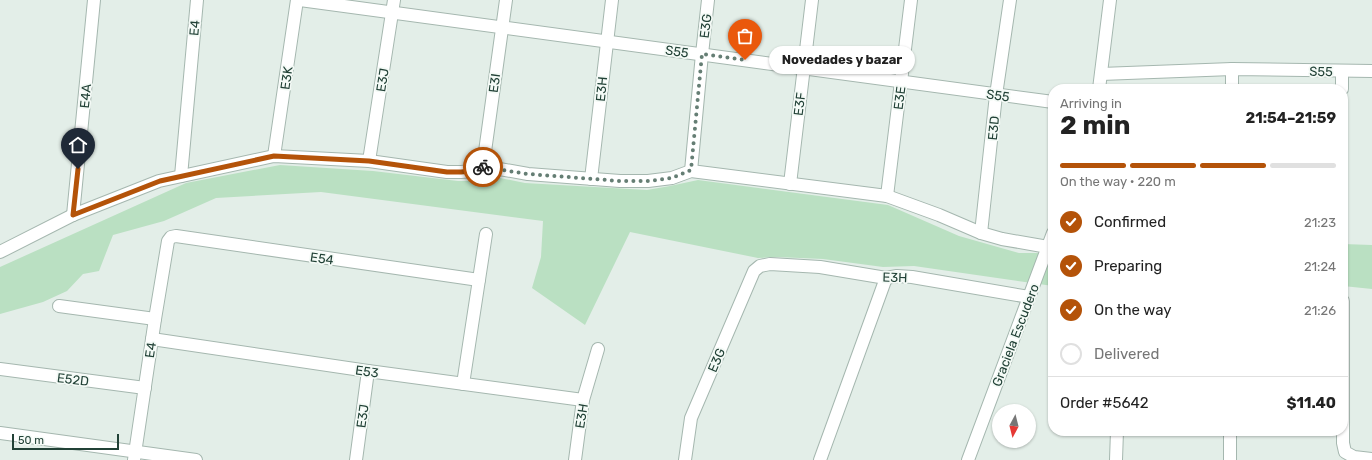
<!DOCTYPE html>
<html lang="en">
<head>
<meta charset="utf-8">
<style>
  body { margin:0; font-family:Rubik,sans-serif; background:#f2f2f2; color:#222; height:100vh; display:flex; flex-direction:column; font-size:15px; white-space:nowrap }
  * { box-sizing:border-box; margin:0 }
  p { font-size:13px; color:#767676 }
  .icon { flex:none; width:22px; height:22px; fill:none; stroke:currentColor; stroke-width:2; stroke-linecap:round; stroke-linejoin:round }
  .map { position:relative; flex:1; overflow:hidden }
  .drawer { position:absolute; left:1048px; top:84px; width:300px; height:352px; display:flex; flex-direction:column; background:#fff; border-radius:16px; box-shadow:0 1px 3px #0004 }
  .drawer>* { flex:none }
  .needle { width:26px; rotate:187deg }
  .fabs { position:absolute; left:992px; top:404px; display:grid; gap:8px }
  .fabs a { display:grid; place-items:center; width:44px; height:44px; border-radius:50%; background:#fff; box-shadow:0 1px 3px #0004; font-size:20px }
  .scale { position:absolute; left:12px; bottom:10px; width:107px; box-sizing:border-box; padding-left:4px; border:2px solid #214136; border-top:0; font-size:11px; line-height:14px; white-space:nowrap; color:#214136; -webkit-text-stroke:3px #f4faf6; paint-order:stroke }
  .pin { position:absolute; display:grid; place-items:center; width:34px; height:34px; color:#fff; margin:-41px -17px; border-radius:50% 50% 50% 0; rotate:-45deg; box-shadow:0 0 4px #0007 }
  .pin .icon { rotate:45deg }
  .courier { position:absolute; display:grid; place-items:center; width:40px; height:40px; margin:-20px; border:3px solid #b45309; border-radius:50%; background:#fff; color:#222; box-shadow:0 1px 5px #0007 }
  .bubble { position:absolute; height:28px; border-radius:14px; background:#fff; box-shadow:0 1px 3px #0004; font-size:13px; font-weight:700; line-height:28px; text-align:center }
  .head em { font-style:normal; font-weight:700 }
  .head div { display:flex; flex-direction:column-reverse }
  .head { display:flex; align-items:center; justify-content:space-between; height:68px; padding:0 12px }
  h1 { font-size:26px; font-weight:700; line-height:30px }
  .bar { display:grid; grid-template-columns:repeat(4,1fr); gap:6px 4px; align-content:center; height:48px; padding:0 12px }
  .bar i { height:5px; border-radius:3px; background:#e0e0e0 }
  .bar .active { background:#b45309 }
  .bar p { grid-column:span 4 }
  .line { display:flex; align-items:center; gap:10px; padding:0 12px; border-top:1px solid #e0e0e0 }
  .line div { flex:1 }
  ol { padding:0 12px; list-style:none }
  li { display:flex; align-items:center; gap:12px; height:44px }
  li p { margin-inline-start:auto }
  li .icon { padding:4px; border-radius:50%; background:#b45309; color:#fff; stroke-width:4 }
  li:last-child { color:#767676 }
  li i { width:22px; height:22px; border:2px solid #e0e0e0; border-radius:50% }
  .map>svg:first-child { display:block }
</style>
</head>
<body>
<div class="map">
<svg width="1372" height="460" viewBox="0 0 1372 460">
  <rect width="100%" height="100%" fill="#e3eee8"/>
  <!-- green -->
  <g fill="#bae0c2">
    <polygon points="280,165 373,171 458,181 474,181 485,175 525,183 647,190 670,186 698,180 888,205 959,236 1019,253 1053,253 1053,286 914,266 883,267 823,259 777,257 758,258 630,232 585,325 532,288 541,257 543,221 321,192 216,198 164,221 113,235 99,271 83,274 67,291 43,302 0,314 0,267 186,183"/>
    <polygon points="1343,244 1372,245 1372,289 1343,286"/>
  </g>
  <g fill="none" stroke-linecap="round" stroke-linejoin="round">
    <!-- street casing -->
    <g stroke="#a5b7af" stroke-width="14">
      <g id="street">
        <polyline points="300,0 1053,102"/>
        <polyline points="1342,72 1342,89"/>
        <polyline points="1101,74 1232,69 1372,71"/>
        <polyline points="1099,89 1110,0"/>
        <polyline points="1232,89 1232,69"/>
        <polyline points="274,156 297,0"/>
        <polyline points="369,161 394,0"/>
        <polyline points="483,166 506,0"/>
        <polyline points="691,171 702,54 708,0"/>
        <polyline points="181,176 197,0"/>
        <polyline points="591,179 612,0"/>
        <polyline points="790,184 812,0"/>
        <polyline points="887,196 911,0"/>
        <polyline points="73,215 94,0"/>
        <polyline points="981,233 996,95 1010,0"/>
        <polyline points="0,252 73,215 159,181 274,156 369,161 447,172 461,172 472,171 483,166 528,174 620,181 648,181 672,178 691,171 887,196 939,215 981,233 1002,239 1048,247"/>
        <polyline points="1343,301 1343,443 1345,452 1354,457 1372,459"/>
        <polyline points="59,306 155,319"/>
        <polyline points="152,339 368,371 583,400"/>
        <polyline points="0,369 145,388"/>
        <polyline points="463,384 486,234"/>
        <polyline points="0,433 196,460"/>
        <polyline points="134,460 155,319 168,241 171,237 176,236 479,280"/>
        <polyline points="356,460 368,371"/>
        <polyline points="575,460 583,400 598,349"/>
        <polyline points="685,460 691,418 754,271 760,266 770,264 820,267 886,278 897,276 912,277 1029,297"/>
        <polyline points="820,460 886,278"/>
        <polyline points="968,460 1053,233"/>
        <polyline points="1116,460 1117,431"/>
        <polyline points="1230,460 1230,431"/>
      </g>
    </g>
    <!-- street -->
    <use href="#street" stroke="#fff" stroke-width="12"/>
  </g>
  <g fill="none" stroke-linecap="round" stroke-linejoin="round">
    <!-- done -->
    <polyline stroke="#657e74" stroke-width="4" stroke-dasharray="0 7.2" points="483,167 528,174 620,181 648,181 672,178 691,170 702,54 745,60"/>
    <!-- route -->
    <polyline stroke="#b45309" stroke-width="5" points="78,169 73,215 160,181 274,156 369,161 447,172 461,172 472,171 483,167"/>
  </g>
  <g text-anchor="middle" stroke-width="3.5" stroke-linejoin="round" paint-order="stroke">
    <!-- street labels -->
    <g font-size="13" fill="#214136" stroke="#f4faf6">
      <text transform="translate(705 26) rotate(-83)" y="5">E3G</text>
      <text transform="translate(194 28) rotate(-85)" y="5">E4</text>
      <text transform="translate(677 51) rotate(8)" y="5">S55</text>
      <text transform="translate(1321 71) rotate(1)" y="5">S55</text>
      <text transform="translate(286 78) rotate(-82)" y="5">E3K</text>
      <text transform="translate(382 80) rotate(-81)" y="5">E3J</text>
      <text transform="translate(494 83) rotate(-82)" y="5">E3I</text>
      <text transform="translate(601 89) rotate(-84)" y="5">E3H</text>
      <text transform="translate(998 95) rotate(8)" y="5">S55</text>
      <text transform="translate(85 96) rotate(-84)" y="5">E4A</text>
      <text transform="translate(899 98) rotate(-83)" y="5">E3E</text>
      <text transform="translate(799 104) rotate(-83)" y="5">E3F</text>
      <text transform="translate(993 128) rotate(-84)" y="5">E3D</text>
      <text transform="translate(322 258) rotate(8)" y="5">E54</text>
      <text transform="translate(895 277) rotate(2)" y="5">E3H</text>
      <text transform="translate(1015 335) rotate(-69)" y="5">Graciela Escudero</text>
      <text transform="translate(150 350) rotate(-82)" y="5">E4</text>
      <text transform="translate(716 360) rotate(-67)" y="5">E3G</text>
      <text transform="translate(367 371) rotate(8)" y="5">E53</text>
      <text transform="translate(73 379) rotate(7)" y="5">E52D</text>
      <text transform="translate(362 416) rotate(-82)" y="5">E3J</text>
      <text transform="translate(581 416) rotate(-81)" y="5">E3H</text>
    </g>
  </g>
</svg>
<div class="fabs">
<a><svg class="needle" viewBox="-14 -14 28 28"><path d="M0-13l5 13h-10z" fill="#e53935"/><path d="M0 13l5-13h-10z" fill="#767676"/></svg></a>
</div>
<div class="scale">50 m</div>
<div class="pin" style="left:745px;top:60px;background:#ea580c"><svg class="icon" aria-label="bag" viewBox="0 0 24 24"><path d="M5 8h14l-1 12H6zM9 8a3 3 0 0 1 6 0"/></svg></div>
<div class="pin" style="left:78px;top:169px;background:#1f2937"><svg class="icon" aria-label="home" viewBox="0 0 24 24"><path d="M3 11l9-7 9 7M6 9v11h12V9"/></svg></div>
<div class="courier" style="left:483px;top:167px"><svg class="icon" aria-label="bike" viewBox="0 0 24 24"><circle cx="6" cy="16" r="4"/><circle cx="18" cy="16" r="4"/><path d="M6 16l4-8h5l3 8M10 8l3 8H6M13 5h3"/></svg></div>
<div class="bubble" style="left:769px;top:46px;width:146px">Novedades y bazar</div>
<section class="drawer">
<div class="head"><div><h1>2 min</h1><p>Arriving in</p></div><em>21:54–21:59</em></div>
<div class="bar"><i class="active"></i><i class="active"></i><i class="active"></i><i></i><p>On the way · 220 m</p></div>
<ol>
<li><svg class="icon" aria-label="check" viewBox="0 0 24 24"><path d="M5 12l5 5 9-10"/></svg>Confirmed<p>21:23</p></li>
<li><svg class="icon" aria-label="check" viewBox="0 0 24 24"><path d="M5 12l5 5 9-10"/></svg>Preparing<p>21:24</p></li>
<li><svg class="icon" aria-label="check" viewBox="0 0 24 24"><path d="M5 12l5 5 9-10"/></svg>On the way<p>21:26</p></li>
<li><i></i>Delivered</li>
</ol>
<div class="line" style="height:52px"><div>Order #5642</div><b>$11.40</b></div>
</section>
</div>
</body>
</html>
